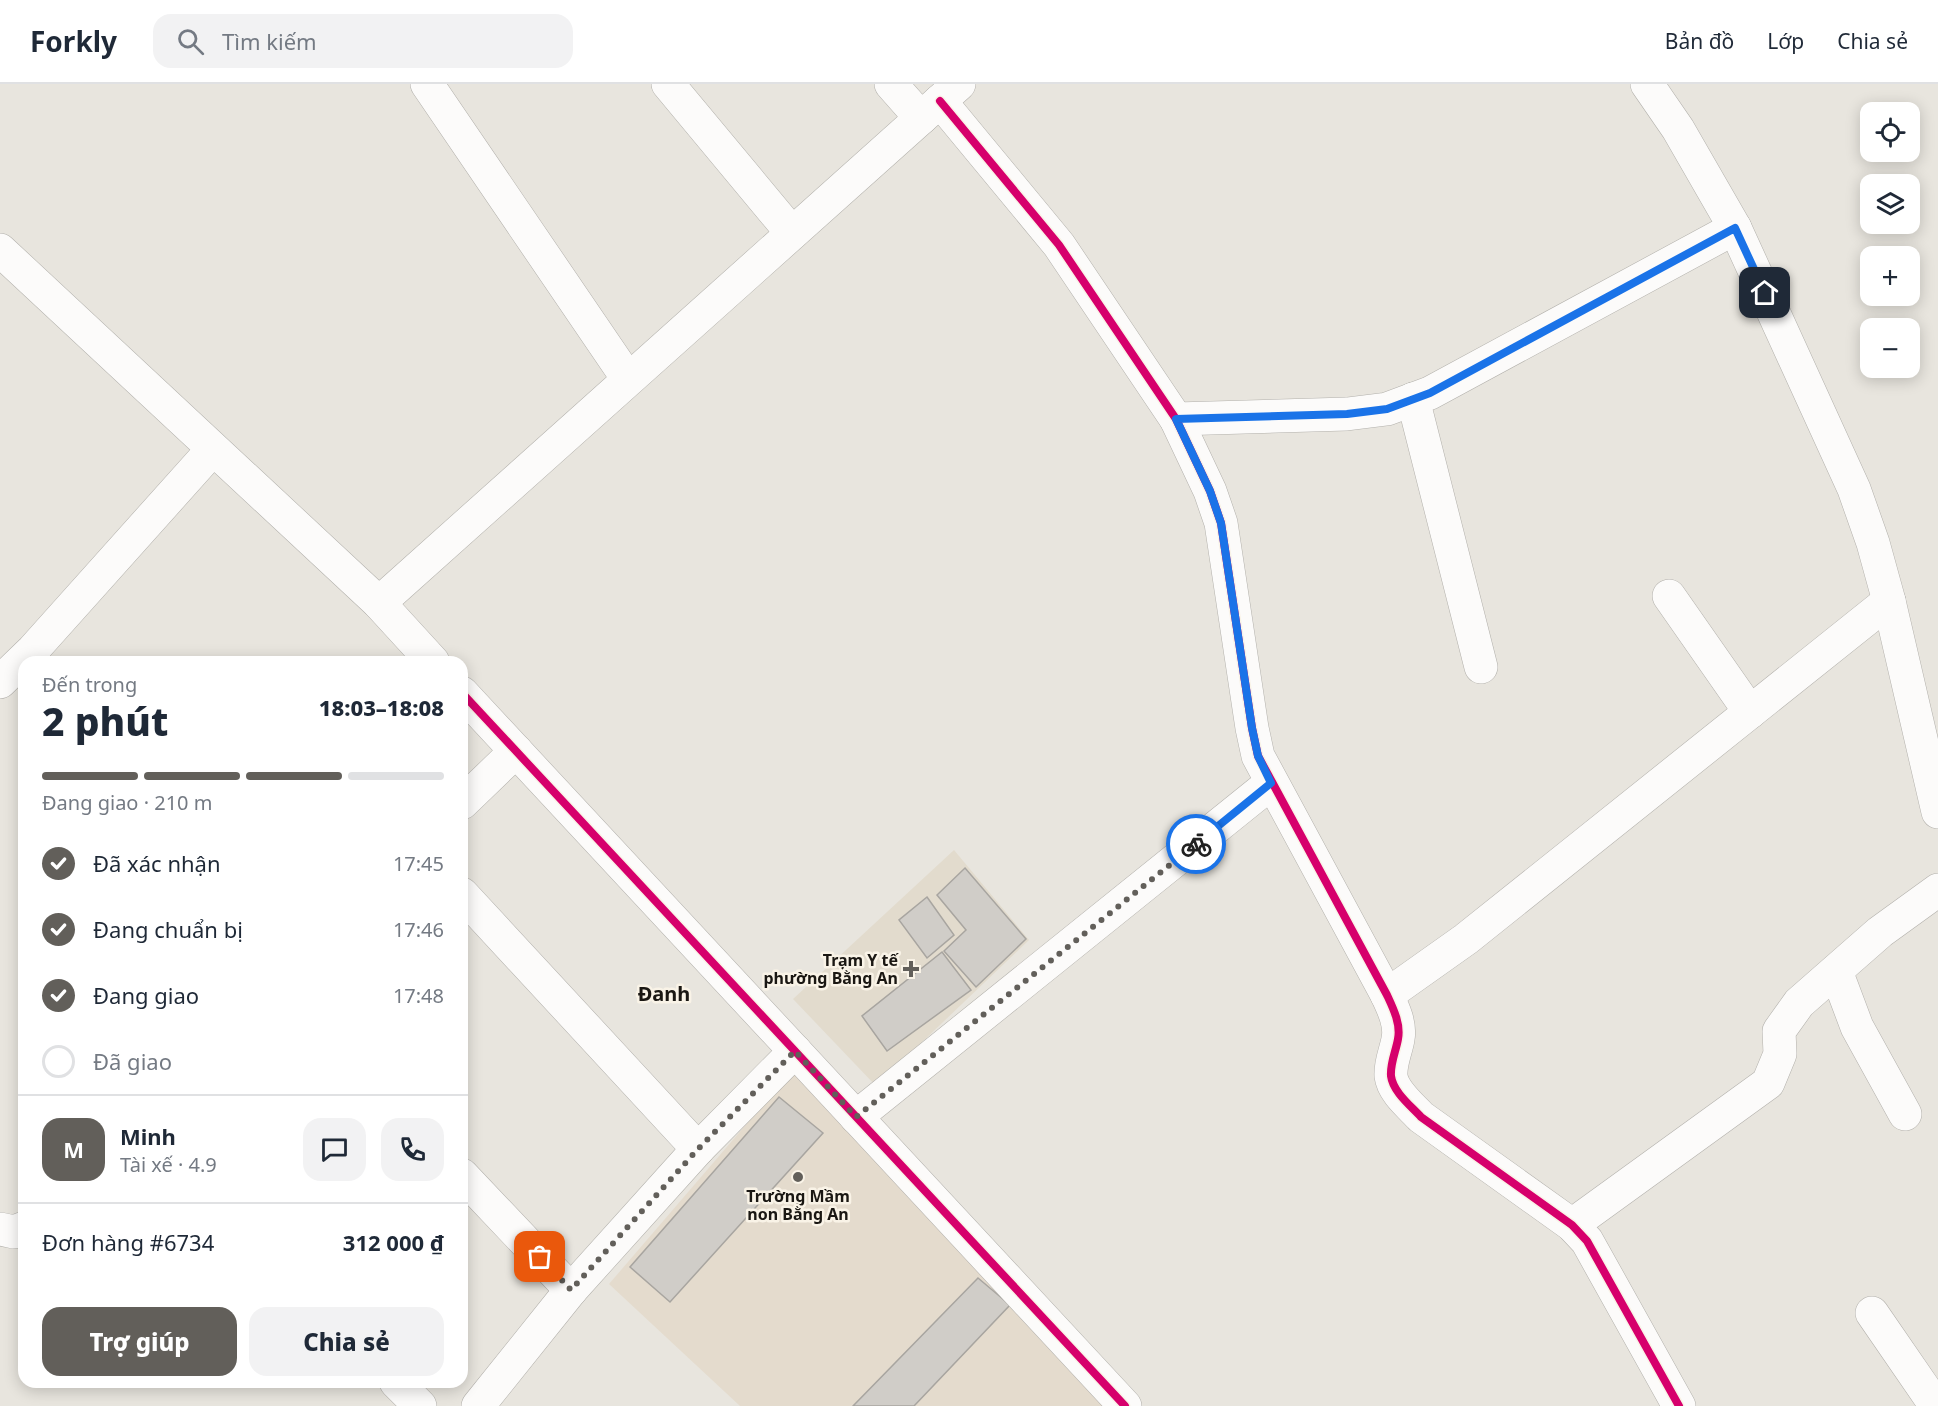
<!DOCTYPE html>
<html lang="vi">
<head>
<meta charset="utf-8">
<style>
  body { margin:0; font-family:"Noto Sans",sans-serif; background:#f2f2f3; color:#1f2937; height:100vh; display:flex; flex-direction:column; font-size:22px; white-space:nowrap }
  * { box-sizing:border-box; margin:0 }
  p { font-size:20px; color:#747a83 }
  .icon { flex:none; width:33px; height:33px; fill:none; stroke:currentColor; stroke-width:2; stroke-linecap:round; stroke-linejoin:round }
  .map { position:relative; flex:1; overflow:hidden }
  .panel { position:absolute; left:18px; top:572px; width:450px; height:732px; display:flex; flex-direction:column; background:#fff; border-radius:18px; box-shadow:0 3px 15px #0003 }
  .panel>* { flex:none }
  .controls { position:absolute; left:1860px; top:18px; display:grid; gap:12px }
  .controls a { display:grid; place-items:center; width:60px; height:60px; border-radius:12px; background:#fff; box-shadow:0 3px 15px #0003; font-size:30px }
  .pin { position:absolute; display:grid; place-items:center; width:51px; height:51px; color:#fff; margin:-26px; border-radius:12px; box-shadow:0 3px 9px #0006 }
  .courier { position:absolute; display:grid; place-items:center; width:60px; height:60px; margin:-30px; border:4px solid #1a73e8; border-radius:50%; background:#fff; color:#222; box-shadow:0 2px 8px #0007 }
  .head em { font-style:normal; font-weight:800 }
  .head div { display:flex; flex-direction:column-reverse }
  .head { display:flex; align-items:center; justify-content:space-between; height:102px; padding:0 24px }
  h1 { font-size:39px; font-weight:800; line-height:45px }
  .bar { display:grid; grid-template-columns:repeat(4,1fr); gap:9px 6px; align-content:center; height:72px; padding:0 24px }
  .bar i { height:8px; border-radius:4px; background:#e0e1e3 }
  .bar .selected { background:#625f5a }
  .bar p { grid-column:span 4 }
  .line { display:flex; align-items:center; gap:15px; padding:0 24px; border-top:2px solid #e0e1e3 }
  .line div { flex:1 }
  .round { display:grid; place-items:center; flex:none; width:63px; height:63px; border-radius:18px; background:#f2f2f3 }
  ol { padding:0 24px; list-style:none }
  li { display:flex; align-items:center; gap:18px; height:66px }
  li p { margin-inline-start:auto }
  li .icon { padding:6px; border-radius:50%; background:#625f5a; color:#fff; stroke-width:4 }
  li:last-child { color:#747a83 }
  li i { width:33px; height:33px; border:3px solid #e0e1e3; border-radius:50% }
  .button { display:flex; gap:12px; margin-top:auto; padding:12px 24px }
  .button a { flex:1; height:69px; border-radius:18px; background:#625f5a; color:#fff; font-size:24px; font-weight:800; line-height:69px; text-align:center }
  .button a+a { background:#f2f2f3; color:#1f2937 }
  header { display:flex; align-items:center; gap:36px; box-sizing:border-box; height:84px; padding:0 30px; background:#fff; border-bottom:2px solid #e0e1e3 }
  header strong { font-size:28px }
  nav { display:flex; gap:33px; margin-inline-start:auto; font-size:21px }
  .search { width:420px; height:54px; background:#f2f2f3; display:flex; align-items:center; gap:15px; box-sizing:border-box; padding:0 21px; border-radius:18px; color:#747a83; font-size:22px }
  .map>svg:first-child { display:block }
</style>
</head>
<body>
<header>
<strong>Forkly</strong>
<div class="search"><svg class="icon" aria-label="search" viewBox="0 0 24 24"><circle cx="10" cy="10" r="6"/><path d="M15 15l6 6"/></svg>Tìm kiếm</div>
<nav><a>Bản đồ</a><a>Lớp</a><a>Chia sẻ</a></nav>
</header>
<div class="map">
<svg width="1938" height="1322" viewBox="0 0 1938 1322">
  <rect width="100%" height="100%" fill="#e8e5de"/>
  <!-- built -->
  <polygon fill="#e2dbcd" points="954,766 1029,856 876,1002 793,915"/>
  <!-- education -->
  <polygon fill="#e4dbcd" points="794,985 1110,1322 740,1322 609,1200"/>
  <!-- building -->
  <g fill="#d0cdc8" stroke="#a8a5a0" stroke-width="1.5">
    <polygon points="965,784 1026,855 976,903 944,867 966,846 937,811"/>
    <polygon points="927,813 954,851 927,874 899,836"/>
    <polygon points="942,868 971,906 887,967 862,932"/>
    <polygon points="779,1013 823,1049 670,1218 630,1183"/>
    <polygon points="978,1194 1010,1221 914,1322 853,1322"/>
  </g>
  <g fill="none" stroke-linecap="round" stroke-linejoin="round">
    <!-- minor casing -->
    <g stroke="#b2b0ab" stroke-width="34">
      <g id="minor">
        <polyline points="427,0 628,295"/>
        <polyline points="668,0 792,149"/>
        <polyline points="891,0 921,34"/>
        <polyline points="1647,0 1678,45 1735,144 1854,405 1873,459 1889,517 1938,728"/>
        <path d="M 940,17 L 1059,161 L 1176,335 L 1210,407 L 1221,439 L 1252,644 L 1258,672 L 1387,911 C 1393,924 1401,940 1398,955 C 1396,967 1390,979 1391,992 C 1393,1008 1411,1022 1421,1033 L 1572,1141 L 1587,1157 L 1679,1322"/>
        <polyline points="0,166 379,519 433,578"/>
        <polyline points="1413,315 1481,583"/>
        <polyline points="1176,335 1347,330 1387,325 1430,309 1735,144"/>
        <polyline points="1669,512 1750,628"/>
        <polyline points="379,519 959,0"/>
        <polyline points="0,598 33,566 213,365"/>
        <polyline points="462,609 1125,1322"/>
        <polyline points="462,719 516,667"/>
        <polyline points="462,810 698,1065"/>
        <polyline points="1836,887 1857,943 1905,1030"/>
        <polyline points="1387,911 1466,855 1889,517"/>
        <polyline points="856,1033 1271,699"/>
        <polyline points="462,1091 571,1206"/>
        <polyline points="1572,1141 1768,999 1780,970 1779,947 1799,919 1880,848 1938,806"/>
        <polyline points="0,1145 14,1148 24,1144"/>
        <polyline points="1872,1229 1936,1322"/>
        <polyline points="396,1298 420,1322"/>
        <polyline points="478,1322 571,1206 698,1065 795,967"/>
      </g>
    </g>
    <!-- minor -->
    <use href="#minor" stroke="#fcfbfa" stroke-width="33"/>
    <!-- cycleway casing -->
    <g stroke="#f9f3e7" stroke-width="11">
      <g id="cycleway">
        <path d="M 940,17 L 1059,161 L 1176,335 L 1210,407 L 1221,439 L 1252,644 L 1258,672 L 1387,911 C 1393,924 1401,940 1398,955 C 1396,967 1390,979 1391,992 C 1393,1008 1411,1022 1421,1033 L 1572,1141 L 1587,1157 L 1679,1322"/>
        <polyline points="462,609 1125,1322"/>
      </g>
    </g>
    <!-- cycleway -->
    <use href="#cycleway" stroke="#d6006c" stroke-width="8"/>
  </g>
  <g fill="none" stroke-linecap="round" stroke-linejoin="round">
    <!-- done -->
    <polyline stroke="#625f5a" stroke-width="6" stroke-dasharray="0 10.8" points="540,1173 571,1206 698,1065 795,967 856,1033 1196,760"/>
    <!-- route -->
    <polyline stroke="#1a73e8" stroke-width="8" points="1196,760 1271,699 1258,672 1252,644 1221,439 1210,407 1176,335 1347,330 1387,325 1430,309 1735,144 1765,209"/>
  </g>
  <!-- markers -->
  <g fill="#625f5a" stroke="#f9f3e7" stroke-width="2">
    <path d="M908 876h6v6h6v6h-6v6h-6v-6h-6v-6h6z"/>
    <circle cx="798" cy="1093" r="6"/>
  </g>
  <g text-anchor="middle" stroke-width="5" stroke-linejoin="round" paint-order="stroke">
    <!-- poi labels -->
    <g font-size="16" font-weight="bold" fill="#1a1713" stroke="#f9f3e7" text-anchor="end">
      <text x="898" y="882">Trạm Y tế<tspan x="898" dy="18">phường Bằng An</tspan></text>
      <text x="798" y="1118" text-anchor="middle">Trường Mầm<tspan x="798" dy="18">non Bằng An</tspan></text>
    </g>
    <!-- quarter labels -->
    <g font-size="20" font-weight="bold" fill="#1a1713" stroke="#f9f3e7">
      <text x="664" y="917">Đanh</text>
    </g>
  </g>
</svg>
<div class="controls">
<a><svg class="icon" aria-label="locate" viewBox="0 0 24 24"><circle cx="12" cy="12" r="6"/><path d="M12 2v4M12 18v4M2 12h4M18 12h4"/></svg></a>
<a><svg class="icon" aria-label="layers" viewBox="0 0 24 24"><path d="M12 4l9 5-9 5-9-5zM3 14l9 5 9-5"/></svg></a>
<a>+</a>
<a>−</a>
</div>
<div class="pin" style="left:540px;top:1173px;background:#ea580c"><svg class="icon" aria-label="bag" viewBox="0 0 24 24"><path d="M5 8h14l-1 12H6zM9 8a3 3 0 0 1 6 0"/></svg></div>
<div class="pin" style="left:1765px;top:209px;background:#1f2937"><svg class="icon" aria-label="home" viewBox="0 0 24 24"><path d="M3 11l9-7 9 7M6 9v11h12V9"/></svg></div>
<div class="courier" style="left:1196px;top:760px"><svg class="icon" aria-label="bike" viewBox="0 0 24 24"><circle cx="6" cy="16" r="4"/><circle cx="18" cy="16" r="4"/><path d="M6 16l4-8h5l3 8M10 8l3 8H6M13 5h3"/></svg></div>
<section class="panel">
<div class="head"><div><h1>2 phút</h1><p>Đến trong</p></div><em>18:03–18:08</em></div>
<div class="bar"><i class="selected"></i><i class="selected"></i><i class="selected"></i><i></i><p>Đang giao · 210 m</p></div>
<ol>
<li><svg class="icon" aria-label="check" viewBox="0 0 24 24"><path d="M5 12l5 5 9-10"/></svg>Đã xác nhận<p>17:45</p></li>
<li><svg class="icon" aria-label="check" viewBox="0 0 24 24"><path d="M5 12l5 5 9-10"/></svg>Đang chuẩn bị<p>17:46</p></li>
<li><svg class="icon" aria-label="check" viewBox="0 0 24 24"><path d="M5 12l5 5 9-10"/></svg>Đang giao<p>17:48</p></li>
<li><i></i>Đã giao</li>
</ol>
<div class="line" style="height:108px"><b class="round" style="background:#625f5a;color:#fff">M</b><div><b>Minh</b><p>Tài xế · 4.9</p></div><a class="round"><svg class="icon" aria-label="chat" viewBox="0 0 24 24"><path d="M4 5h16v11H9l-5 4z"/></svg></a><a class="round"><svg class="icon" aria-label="phone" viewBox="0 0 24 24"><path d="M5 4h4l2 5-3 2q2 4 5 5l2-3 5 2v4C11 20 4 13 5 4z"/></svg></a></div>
<div class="line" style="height:78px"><div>Đơn hàng #6734</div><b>312 000 ₫</b></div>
<div class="button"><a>Trợ giúp</a><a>Chia sẻ</a></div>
</section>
</div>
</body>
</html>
